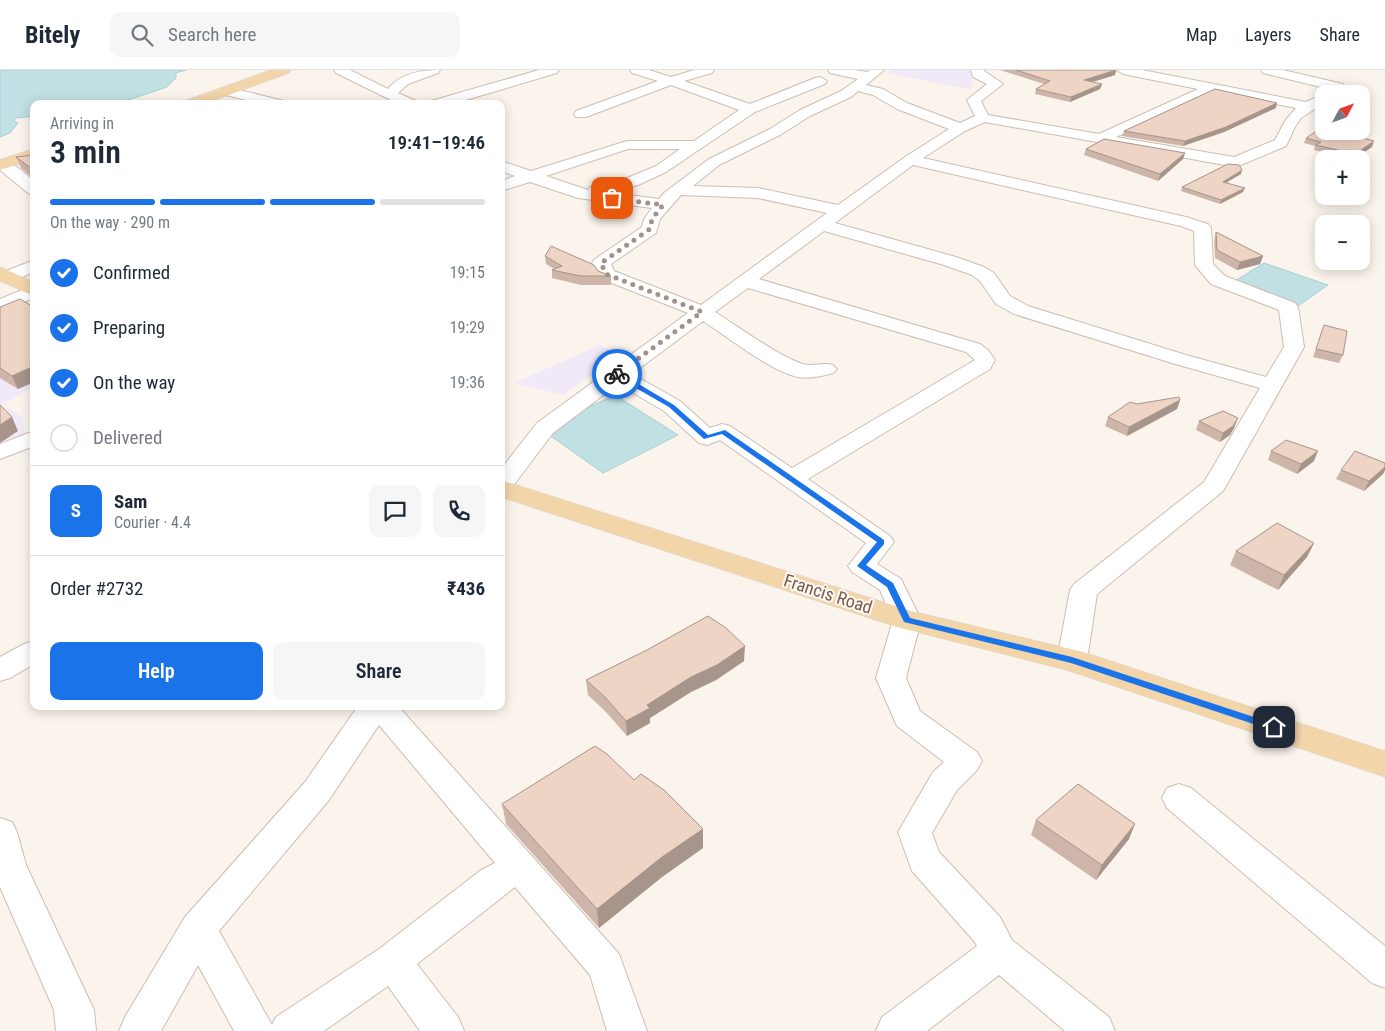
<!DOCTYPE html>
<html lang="en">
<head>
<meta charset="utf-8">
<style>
  body { margin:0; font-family:"Roboto Condensed",sans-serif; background:#f6f6f7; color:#1f2937; height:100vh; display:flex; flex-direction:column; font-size:19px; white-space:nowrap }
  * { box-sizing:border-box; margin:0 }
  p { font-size:16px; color:#747a83 }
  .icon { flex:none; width:28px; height:28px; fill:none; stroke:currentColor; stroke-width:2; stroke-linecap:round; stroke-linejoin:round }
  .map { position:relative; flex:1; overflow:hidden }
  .side { position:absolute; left:30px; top:30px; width:475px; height:610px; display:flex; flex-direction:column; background:#fff; border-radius:10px; box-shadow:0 2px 12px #0003 }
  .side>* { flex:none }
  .needle { width:32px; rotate:49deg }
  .fabs { position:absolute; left:1315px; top:15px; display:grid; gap:10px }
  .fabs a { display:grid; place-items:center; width:55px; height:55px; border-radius:10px; background:#fff; box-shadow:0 2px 12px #0003; font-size:25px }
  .pin { position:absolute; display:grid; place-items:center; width:42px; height:42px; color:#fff; margin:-21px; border-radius:10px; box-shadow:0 2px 8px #0006 }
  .courier { position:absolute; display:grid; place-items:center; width:50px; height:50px; margin:-25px; border:4px solid #1a73e8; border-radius:50%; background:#fff; color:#222; box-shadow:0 1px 6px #0007 }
  .head em { font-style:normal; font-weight:600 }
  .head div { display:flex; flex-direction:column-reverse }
  .head { display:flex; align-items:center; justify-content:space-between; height:85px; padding:0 20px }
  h1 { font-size:32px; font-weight:600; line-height:38px }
  .bar { display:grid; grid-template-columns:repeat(4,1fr); gap:8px 5px; align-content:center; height:60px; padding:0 20px }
  .bar i { height:6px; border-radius:4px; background:#e0e1e3 }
  .bar .active { background:#1a73e8 }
  .bar p { grid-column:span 4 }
  .line { display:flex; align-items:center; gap:12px; padding:0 20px; border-top:1px solid #e0e1e3 }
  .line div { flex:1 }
  .round { display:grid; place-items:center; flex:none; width:52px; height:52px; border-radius:10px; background:#f6f6f7 }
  ol { padding:0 20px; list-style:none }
  li { display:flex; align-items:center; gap:15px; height:55px }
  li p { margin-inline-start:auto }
  li .icon { padding:5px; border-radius:50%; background:#1a73e8; color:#fff; stroke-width:4 }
  li:last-child { color:#747a83 }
  li i { width:28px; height:28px; border:2px solid #e0e1e3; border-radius:50% }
  .primary-button { display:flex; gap:10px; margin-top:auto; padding:10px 20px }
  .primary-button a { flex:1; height:58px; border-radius:10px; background:#1a73e8; color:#fff; font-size:20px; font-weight:600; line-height:58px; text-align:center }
  .primary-button a+a { background:#f6f6f7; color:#1f2937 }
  header { display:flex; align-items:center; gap:30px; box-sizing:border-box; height:70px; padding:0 25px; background:#fff; border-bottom:1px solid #e0e1e3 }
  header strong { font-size:24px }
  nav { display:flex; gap:28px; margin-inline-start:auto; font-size:18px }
  .search { width:350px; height:45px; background:#f6f6f7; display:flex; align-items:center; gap:12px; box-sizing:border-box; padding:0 18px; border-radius:10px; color:#747a83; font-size:19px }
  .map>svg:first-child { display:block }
</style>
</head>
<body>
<header>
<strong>Bitely</strong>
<div class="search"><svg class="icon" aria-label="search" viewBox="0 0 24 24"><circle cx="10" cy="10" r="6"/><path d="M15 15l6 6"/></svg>Search here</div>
<nav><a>Map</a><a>Layers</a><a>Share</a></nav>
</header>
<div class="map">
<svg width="1385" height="961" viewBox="0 0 1385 961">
  <rect width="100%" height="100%" fill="#fbf4ec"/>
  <!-- education -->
  <g fill="#f1e8f8">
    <polygon points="891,0 971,0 972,20 888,3"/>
    <polygon points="34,235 34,317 1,335 21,346 25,363 0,383 0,247"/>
    <polygon points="600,275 621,284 563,325 514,313"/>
  </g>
  <!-- water -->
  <g fill="#c1e0e4" stroke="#a8d0d5">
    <polygon points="0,0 186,0 176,3 176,8 167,17 116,34 34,34 34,46 16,48 14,51 18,53 10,63 0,67"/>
    <polygon points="1264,193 1328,215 1298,236 1233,212"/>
    <polygon points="615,325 678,365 603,403 541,359"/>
  </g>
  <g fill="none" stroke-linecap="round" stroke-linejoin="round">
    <!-- minor casing -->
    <g stroke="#cdbdb2" stroke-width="2">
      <g id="minor">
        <path d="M 334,0 L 350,0 L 388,19 C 401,3 421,0 440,0 L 438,3 L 408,14 L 398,23 L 416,31 L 418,34 L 399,34 L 336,3 Z"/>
        <polygon points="539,0 559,0 557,3 452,34 429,34 431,31"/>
        <path d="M 630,0 L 649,0 L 671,7 L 694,0 L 714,0 L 712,3 L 684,11 L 750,34 L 815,8 L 820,7 L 827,11 L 825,14 L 755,42 L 666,102 L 638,115 L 607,122 L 659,129 L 664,123 L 709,89 L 770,59 L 800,40 L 841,21 L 858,9 L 830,3 L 828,0 L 854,0 L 867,2 L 870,0 L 884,0 L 866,15 L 883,19 L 907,33 L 960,53 L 975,46 L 967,30 L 987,14 L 973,7 L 971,0 L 983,0 L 1003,14 L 981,31 L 988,45 L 1099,64 L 1198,19 L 1123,4 L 1117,0 L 1142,0 L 1306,32 L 1324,24 L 1324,33 L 1301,48 L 1295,57 L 1286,76 L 1236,97 L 985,52 L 965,61 L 923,88 L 1186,147 L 1208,154 L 1211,158 L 1213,194 L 1225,206 L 1295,233 L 1298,237 L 1304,277 L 1226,416 L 1223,421 L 1097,524 L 1087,590 L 1082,597 L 1072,601 L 1062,597 L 1057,590 L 1070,520 L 1074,514 L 1204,412 L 1260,318 L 1172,293 L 1014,244 L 996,234 L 980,211 L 972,205 L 944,195 L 824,161 L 759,209 L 980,274 L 988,280 L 995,290 L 990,299 L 808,409 L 890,466 L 894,472 L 877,494 L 901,509 L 921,550 L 906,608 L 920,641 L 977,682 L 982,691 L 977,700 L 957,720 L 932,763 L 939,782 L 1000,847 L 1012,870 L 1109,947 L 1115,961 L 1065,961 L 999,905 L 927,961 L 876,961 L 882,947 L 977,876 L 974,871 L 912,801 L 898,762 L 933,702 L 944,692 L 897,656 L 876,608 L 893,550 L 880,520 L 852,502 L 848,496 L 866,473 L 720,370 L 707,375 L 699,373 L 664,341 L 618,314 L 553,363 L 510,420 L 501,422 L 501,399 L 537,353 L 688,243 L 599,208 L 592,193 L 595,189 L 642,157 L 644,149 L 652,138 L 578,128 L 530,112 L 501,121 L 501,111 L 515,106 L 501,101 L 501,91 L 531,101 L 627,71 L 694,71 L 739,40 L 671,15 L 586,47 L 576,47 L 574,44 L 576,41 L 658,11 L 632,3 ZM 858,21 L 873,25 L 897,39 L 949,59 L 905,87 L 838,135 L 758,118 L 693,116 L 719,95 L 780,65 L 810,46 L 851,27 ZM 1213,22 L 1296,38 L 1285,51 L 1275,70 L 1234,87 L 1116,67 ZM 628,79 L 680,79 L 656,96 L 627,108 L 590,117 L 588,120 L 546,106 ZM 913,95 L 1181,156 L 1194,161 L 1195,195 L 1211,214 L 1279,240 L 1284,277 L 1266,307 L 1186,285 L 1028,236 L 1010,226 L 994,203 L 984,197 L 956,187 L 835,153 ZM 681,125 L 758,128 L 827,143 L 701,235 L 614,201 L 611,194 L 656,163 L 660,149 ZM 748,218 L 966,282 L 975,290 L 792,398 L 730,356 L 722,354 L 710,358 L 680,331 L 632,304 L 703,251 C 728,267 770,301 798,307 C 809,309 823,306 833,303 L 837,299 L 833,295 C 823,292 812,297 803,294 C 778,286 739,257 715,242 Z"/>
        <polygon points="1261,0 1283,0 1343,14 1345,17 1339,24 1325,24 1329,19 1263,3"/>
        <polygon points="227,17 284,31 286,34 262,34 222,24 220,21 222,18"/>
        <path d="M 0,91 C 13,91 24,103 34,111 L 34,125 L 28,123 L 0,100 Z"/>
        <polygon points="34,190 34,202 8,213 0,209 1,203"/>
        <polygon points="34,215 34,228 0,242 0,229"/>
        <polygon points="34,361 34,376 0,389 0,374"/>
        <polygon points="34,571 34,594 10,608 0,611 0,587 24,574"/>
        <path d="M 358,636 L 398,636 L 619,884 L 647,961 L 607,961 L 590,905 L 515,817 L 417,894 L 458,947 L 464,961 L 420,961 L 388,916 L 324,961 L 234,961 L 198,895 L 161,961 L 119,961 L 125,947 L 185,847 L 305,712 ZM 379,655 L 495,793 L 481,800 L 379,879 L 276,947 L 272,955 L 219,861 L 329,730 Z"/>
        <polygon points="1179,714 1191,718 1385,876 1385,918 1372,913 1167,738 1162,728 1167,718"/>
        <polygon points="0,748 12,752 17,762 26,795 94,940 96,961 56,961 54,940 0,817"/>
      </g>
    </g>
    <!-- major casing -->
    <g stroke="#d8d1ce" stroke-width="1">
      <g id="major">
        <polygon points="271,0 291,0 289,3 204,34 183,34 185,31"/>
        <polygon points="34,79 34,89 0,100 0,90"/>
        <polygon points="0,197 34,212 34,226 0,211"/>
        <polygon points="501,410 911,541 1083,582 1385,681 1385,707 1067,600 897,557 501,427"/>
      </g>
    </g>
    <!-- minor -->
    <use href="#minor" fill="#fff" fill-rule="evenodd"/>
    <!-- major -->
    <use href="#major" fill="#f3d5aa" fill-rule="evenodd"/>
  </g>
  <!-- wall -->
  <g fill="#cdb6a9">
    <polygon points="1000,0 1116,0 1115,5 1092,12 1102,14 1100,19 1070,32 1035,24 1036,19 1044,14"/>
    <polygon points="1276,38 1224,62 1183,76 1122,66 1124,61"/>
    <polygon points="1344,63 1372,77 1355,88 1345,86 1340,87 1314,80 1315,76 1304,73 1306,68"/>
    <polygon points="1086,79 1185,83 1183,89 1158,111 1084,85"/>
    <polygon points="34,85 34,109 21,98 16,87"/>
    <polygon points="1241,104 1227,112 1243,122 1220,134 1181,121 1182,117"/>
    <polygon points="1216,162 1263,186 1260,194 1237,200 1215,188 1214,170"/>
    <polygon points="545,186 598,201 611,206 611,215 581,215 552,208 552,200 554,199 546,194"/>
    <polygon points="0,237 34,237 34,312 18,319 0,308"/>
    <polygon points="1324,255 1343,285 1339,293 1313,287"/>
    <polygon points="1180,330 1177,339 1127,366 1105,356 1108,347 1137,334"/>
    <polygon points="1199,351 1234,358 1230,365 1220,372 1196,360"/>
    <polygon points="1271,381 1314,391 1297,404 1268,390"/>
    <polygon points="1385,393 1385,400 1383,404 1364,421 1336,409 1341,400"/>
    <polygon points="1314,473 1307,487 1278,520 1230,495 1236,481"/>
    <polygon points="647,580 744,591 716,610 691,622 650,648 650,653 627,666 606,642 588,625 586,610"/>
    <polygon points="634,710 703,759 703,778 662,807 599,858 506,754 502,734"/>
    <polygon points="1036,750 1129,769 1096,810 1031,765"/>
  </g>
  <!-- shaded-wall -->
  <g fill="#a7948a">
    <polygon points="1116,0 1115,5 1083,15 1084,10"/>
    <polygon points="1102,14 1100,19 1070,32 1071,27"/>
    <polygon points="1277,33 1276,38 1224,62 1183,76 1185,71"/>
    <polygon points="1374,71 1372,77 1355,88 1357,83"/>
    <polygon points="1347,80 1345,86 1340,87 1342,81"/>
    <polygon points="1185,83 1183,89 1158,111 1160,104"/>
    <polygon points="1242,100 1241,104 1222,115 1223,112"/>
    <polygon points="1245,118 1243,122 1220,134 1221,130"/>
    <polygon points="1263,186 1260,194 1237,200 1240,192"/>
    <polygon points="34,296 34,312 18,319 12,306"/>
    <polygon points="1180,330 1177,339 1127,366 1129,357"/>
    <polygon points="12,347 18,361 0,373 0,355"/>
    <polygon points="1238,348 1234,358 1230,365 1220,372 1223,363"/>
    <polygon points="1318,381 1314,391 1297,404 1301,394"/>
    <polygon points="1385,397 1385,400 1383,404 1364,421 1369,411"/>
    <polygon points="1314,473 1307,487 1278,520 1284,505"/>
    <polygon points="745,576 744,591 716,610 691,622 650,648 650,653 627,666 626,651 647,635 691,607"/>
    <polygon points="1135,754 1129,769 1096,810 1102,795"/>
    <polygon points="703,759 703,778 662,807 599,858 597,839 662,787"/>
  </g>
  <!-- building -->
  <g fill="#eed4c5" stroke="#a7948a">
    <polygon points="1016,0 1116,0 1084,10 1102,14 1071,27 1036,19 1050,11"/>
    <polygon points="1215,19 1277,33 1226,57 1185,71 1124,61"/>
    <polygon points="1324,56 1324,61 1345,61 1344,63 1374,71 1357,83 1347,80 1342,81 1316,75 1321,72 1306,68"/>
    <polygon points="1104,69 1185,83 1160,104 1086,79"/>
    <polygon points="34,85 34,106 33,106 31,98 16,87"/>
    <polygon points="1228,94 1239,95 1242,100 1223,112 1245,118 1221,130 1182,117"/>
    <polygon points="1216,162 1263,186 1240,192 1217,180"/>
    <polygon points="551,176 594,195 598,201 611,206 581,206 552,200 562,196 545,186"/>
    <polygon points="20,229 34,237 34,296 12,306 0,298 0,237"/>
    <polygon points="1324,255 1347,261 1343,285 1316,279"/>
    <polygon points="1179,327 1180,330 1129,357 1108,347 1130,332 1137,334"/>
    <polygon points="0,335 12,347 0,355"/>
    <polygon points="1223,341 1238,348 1233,356 1223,363 1199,351"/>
    <polygon points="1286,370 1318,381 1301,394 1271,381"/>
    <polygon points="1355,381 1385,393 1385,397 1369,411 1341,400"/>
    <polygon points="1277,453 1314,473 1284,505 1236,481"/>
    <polygon points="708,546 726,558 745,576 717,595 691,607 647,635 650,638 626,651 605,627 586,610 647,580"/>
    <polygon points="595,676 607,684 634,710 641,704 664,720 703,759 662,787 597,839 502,734"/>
    <polygon points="1078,714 1135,754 1102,795 1036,750"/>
  </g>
  <!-- route -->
  <polygon fill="#1a73e8" points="615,303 620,303 674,335 708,365 725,360 884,470 884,474 866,495 893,513 910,548 1072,587 1278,655 1279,657 1274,661 1071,593 904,552 887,517 857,496 877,472 722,364 704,369 669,337 615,306"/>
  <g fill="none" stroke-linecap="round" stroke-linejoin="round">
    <!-- done -->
    <polyline stroke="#a49187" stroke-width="5" stroke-dasharray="0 9" points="612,128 663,135 652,149 650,159 601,193 606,204 702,242 617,304"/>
  </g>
  <g text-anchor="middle" stroke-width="4" stroke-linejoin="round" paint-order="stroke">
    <!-- street labels -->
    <g font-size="18" fill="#755b50" stroke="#fef9f2">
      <text transform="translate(828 524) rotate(18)" y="6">Francis Road</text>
    </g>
  </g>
</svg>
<div class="fabs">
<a><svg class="needle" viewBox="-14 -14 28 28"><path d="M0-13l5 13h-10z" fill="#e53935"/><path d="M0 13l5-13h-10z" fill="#747a83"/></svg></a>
<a>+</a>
<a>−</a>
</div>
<div class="pin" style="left:612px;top:128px;background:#ea580c"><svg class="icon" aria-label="bag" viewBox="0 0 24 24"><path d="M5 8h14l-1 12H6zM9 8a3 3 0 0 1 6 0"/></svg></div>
<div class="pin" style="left:1274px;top:657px;background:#1f2937"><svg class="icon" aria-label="home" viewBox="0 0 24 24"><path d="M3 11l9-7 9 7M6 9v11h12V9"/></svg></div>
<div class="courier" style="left:617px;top:304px"><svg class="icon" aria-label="bike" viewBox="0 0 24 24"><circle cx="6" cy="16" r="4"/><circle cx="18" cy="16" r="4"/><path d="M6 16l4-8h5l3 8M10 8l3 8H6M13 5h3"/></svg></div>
<section class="side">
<div class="head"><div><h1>3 min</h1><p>Arriving in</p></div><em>19:41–19:46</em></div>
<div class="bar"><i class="active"></i><i class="active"></i><i class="active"></i><i></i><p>On the way · 290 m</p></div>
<ol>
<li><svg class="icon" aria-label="check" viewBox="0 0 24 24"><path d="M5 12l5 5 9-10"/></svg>Confirmed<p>19:15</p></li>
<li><svg class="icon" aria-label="check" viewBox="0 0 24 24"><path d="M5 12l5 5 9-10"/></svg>Preparing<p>19:29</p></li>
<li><svg class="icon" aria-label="check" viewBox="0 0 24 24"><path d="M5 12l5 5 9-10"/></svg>On the way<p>19:36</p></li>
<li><i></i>Delivered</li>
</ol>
<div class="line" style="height:90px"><b class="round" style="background:#1a73e8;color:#fff">S</b><div><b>Sam</b><p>Courier · 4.4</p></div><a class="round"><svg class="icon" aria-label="chat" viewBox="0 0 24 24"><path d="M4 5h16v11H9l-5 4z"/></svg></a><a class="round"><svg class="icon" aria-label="phone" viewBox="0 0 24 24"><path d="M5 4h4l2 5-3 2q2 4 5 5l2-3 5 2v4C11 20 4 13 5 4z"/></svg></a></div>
<div class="line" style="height:65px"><div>Order #2732</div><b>₹436</b></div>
<div class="primary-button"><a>Help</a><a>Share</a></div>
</section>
</div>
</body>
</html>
